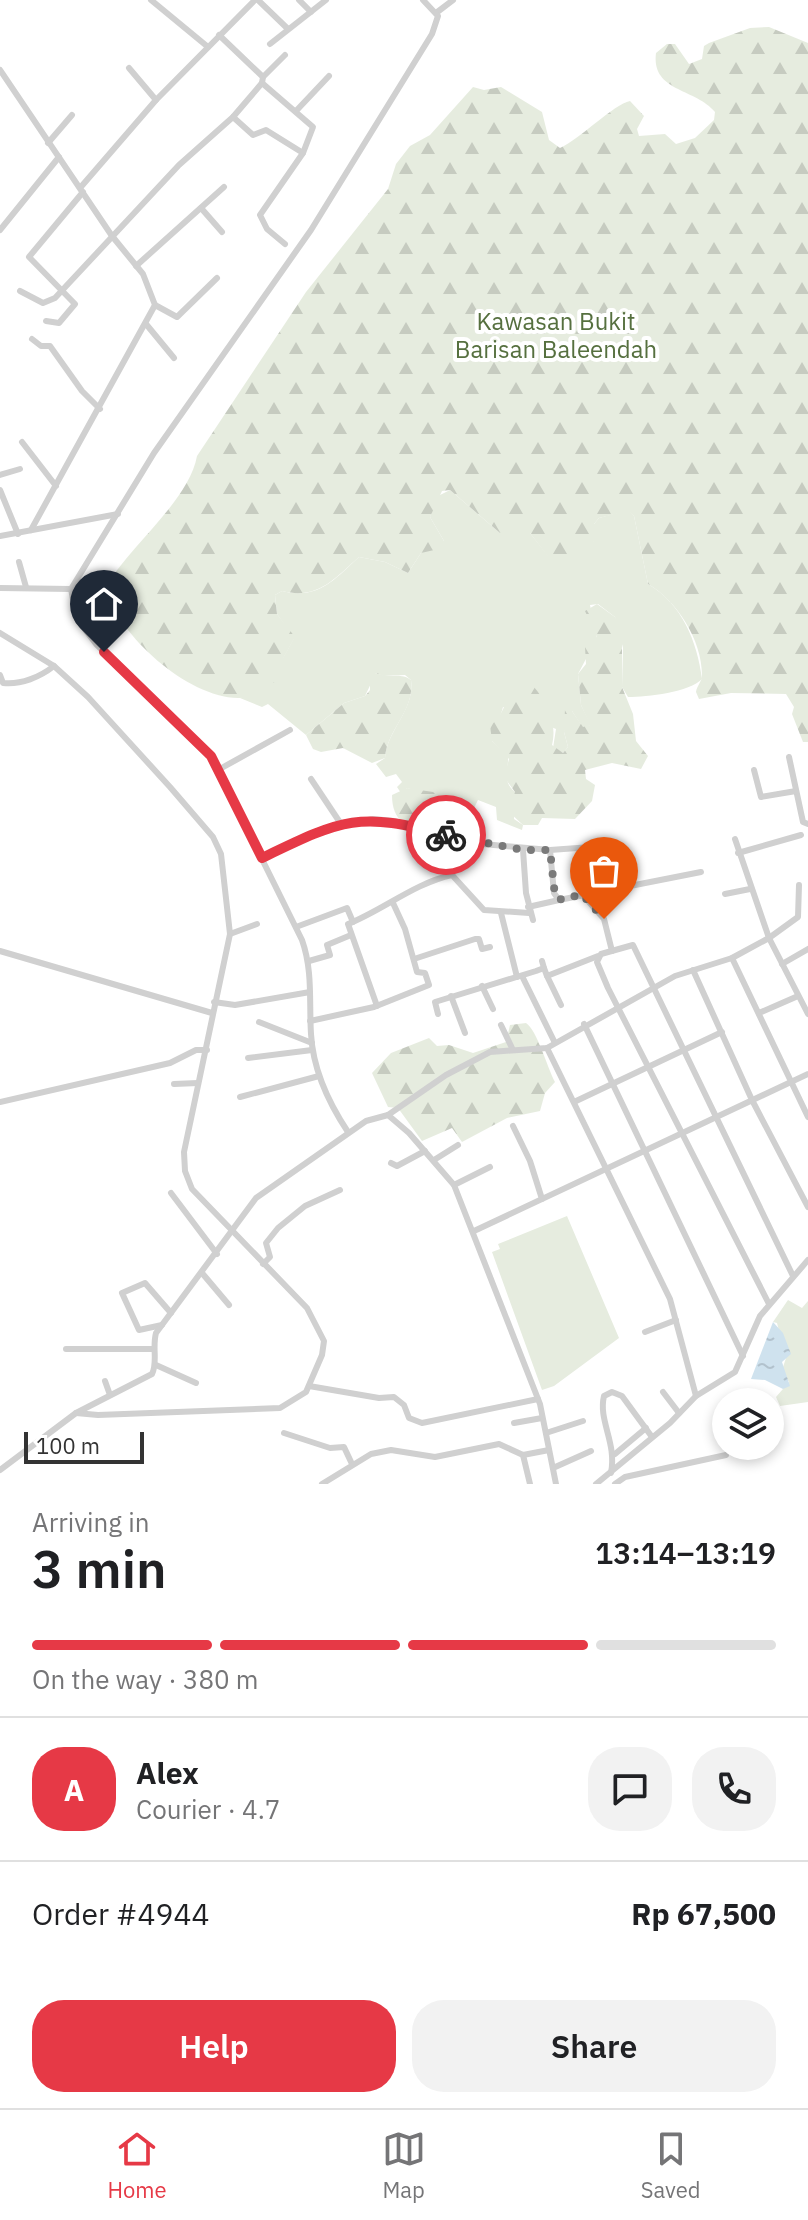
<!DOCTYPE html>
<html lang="en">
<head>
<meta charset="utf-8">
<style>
  body { margin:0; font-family:"IBM Plex Sans",sans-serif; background:#f2f2f2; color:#202124; height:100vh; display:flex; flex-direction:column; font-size:30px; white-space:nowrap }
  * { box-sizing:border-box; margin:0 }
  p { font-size:26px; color:#757577 }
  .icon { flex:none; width:44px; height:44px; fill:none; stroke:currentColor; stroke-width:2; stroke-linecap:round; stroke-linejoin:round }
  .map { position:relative; height:1484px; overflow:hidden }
  .sheet { display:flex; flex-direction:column; background:#fff; flex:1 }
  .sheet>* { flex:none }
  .fabs { position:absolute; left:712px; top:1388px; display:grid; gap:16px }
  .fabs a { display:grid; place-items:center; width:72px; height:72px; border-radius:50%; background:#fff; box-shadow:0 4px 12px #0003; font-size:40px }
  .scale { position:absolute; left:24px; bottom:20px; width:120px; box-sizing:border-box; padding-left:8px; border:4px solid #333; border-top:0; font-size:22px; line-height:28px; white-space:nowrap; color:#333; -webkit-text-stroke:6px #fff; paint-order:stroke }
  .pin { position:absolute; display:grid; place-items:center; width:68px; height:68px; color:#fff; margin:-82px -34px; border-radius:50% 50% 50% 0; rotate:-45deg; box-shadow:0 0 8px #0007 }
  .pin .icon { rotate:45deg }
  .courier { position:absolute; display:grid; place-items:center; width:80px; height:80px; margin:-40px; border:6px solid #e63946; border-radius:50%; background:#fff; color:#222; box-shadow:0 2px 10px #0007 }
  .overview em { font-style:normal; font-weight:600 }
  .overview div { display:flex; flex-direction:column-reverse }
  .overview { display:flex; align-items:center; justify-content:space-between; height:136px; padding:0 32px }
  h1 { font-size:52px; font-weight:600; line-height:60px }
  .bar { display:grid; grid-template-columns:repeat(4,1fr); gap:12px 8px; align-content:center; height:96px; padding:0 32px }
  .bar i { height:10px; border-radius:6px; background:#e0e0e0 }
  .bar .active { background:#e63946 }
  .bar p { grid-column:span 4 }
  .line { display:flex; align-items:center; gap:20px; padding:0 32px; border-top:2px solid #e0e0e0 }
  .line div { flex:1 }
  .round { display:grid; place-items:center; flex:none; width:84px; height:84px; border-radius:32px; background:#f2f2f2 }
  .primary-button { display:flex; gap:16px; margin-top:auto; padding:16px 32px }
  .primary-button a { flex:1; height:92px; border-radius:32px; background:#e63946; color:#fff; font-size:32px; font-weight:600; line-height:92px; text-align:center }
  .primary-button a+a { background:#f2f2f2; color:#202124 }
  .tab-bar { display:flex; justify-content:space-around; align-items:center; height:112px; border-top:2px solid #e0e0e0; background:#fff; font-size:22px; color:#757577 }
  .tab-bar a { display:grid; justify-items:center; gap:4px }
  .tab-bar .active { color:#e63946 }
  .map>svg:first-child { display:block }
</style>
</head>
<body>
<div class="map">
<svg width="808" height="1484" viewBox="0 0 808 1484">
  <defs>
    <pattern id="forest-firs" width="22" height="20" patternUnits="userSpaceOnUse" patternTransform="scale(2)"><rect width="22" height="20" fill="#e6ecdf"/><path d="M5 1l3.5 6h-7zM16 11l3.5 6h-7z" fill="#c6cbc0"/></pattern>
    <pattern id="water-ripples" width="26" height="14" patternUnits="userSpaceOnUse" patternTransform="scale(2)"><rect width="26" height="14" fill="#cfe2ee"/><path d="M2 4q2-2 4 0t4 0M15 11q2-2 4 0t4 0" fill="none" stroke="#b2c2cd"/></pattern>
  </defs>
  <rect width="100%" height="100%" fill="#fff"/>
  <!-- grass -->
  <g fill="#e6ecdf">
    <path d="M 450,490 L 500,533 L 530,533 L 549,557 L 594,541 L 594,524 L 599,518 L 628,510 L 634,516 L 648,584 C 682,604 697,641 702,679 C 690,692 647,697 628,697 L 622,687 L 623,648 L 615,617 L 598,604 L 590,605 L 597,638 L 578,674 L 581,705 L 591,725 L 583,728 L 572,711 L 564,732 L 568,747 L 563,753 L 553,748 L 556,729 L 503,707 C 500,720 493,727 492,741 L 508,756 C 509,770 501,780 515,792 L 514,819 L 523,825 L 522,830 L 497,820 L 496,807 L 478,800 L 471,814 L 451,814 L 439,797 L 407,788 L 401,793 L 397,787 L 402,782 L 396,774 L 386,777 L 376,764 L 385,758 C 387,730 415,710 411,680 L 405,675 L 383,676 L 376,673 L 365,696 L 344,703 L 306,735 L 268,704 L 262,707 L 240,698 C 267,690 281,662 294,638 L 277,614 L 275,595 L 282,591 C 318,600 334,580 359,557 L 385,562 L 408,573 L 421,553 L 444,541 L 430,517 L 438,496 Z"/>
    <polygon points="567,1216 619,1338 554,1386 542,1390 492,1252 500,1249 498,1244"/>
    <polygon points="788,1300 802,1308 808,1301 808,1402 780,1406 776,1397 789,1382 782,1370 786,1358 777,1323 773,1322"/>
  </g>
  <!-- forest -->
  <g fill="url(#forest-firs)">
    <path d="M 769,27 L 808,43 L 808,742 L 803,742 L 792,714 L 794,707 L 786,694 L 731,693 L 699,699 L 696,692 C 697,685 702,682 702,675 C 702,640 677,601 648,584 L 634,516 L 628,511 L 599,518 L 594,524 L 595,541 L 556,560 L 549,558 L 530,533 L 500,533 L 450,490 L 442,491 L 430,517 L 444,541 L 443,548 L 421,553 L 408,573 L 385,562 L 359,557 C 334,579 318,600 282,591 L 275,595 L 277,614 L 295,637 L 279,666 L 278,680 C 266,687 252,699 238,698 C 187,697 119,636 105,588 C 130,545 189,501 197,456 L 306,292 L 388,189 L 396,164 L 410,146 L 430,135 L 473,87 L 484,90 L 501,87 L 542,112 L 549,140 L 560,148 C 580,139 614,104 630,101 L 644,116 L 637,129 L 639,136 L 665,134 L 676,144 L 695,138 L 714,120 L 715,112 C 695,88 651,92 656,53 L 667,44 L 675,44 L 689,64 L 702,59 L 704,46 L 709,43 L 750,28 Z"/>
    <path d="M 597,604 L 615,617 L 622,628 L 622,687 L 633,714 L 636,741 L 648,756 L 641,769 L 612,763 L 585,770 L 586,779 L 595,785 L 592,801 L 575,819 L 542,818 L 538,825 L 523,825 L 509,812 L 515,792 L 504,777 L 509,759 L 492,741 L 490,725 C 507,715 506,686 527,680 C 545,697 558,720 552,745 L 563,753 L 568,747 L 564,732 L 565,709 L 572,711 L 583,727 L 590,725 L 581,705 L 578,674 L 586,664 L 585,647 L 597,637 L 585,611 Z"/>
    <path d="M 377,673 C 389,680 399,671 411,680 C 415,711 387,729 385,758 L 372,763 L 343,748 L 321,752 L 313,749 L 306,735 L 344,703 L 365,696 L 370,690 L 370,675 Z"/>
    <path d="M 407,788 L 433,792 L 450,806 L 451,814 L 442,827 C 416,831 392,828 392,795 Z"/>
    <path d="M 526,1023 C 537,1030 547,1067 555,1082 L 545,1093 L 540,1111 L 507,1118 L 462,1142 L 452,1128 L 422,1141 L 398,1108 L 388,1107 L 372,1073 L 391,1053 L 429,1038 L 437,1046 L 449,1045 L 473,1053 L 506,1042 L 510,1025 Z"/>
  </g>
  <!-- water -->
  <polygon fill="url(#water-ripples)" points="773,1322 783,1333 791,1354 782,1362 790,1386 783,1389 765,1380 751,1379"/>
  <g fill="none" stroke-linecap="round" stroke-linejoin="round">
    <!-- minor -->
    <g stroke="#d0d0d0" stroke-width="6">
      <polyline points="151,0 208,47"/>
      <polyline points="258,0 288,29"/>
      <polyline points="299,0 311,12"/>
      <polyline points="436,13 453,0"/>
      <polyline points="270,44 326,0"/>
      <polyline points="129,68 156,100"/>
      <polyline points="0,70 112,236 143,274 155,305 31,530"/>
      <polyline points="263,77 285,55"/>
      <polyline points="262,83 313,127 303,153"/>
      <polyline points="296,111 329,76"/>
      <polyline points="233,117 253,135 266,130 303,153 260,215 267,229 285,244"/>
      <polyline points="48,143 72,115"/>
      <polyline points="80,188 156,100 255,0"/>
      <polyline points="201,208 222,232"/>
      <polyline points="0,230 59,157"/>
      <polyline points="136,266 224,187"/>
      <polyline points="20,291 43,303 55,298 179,165 233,117 262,83 263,77 219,35"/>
      <polyline points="155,305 177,317 217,278"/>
      <polyline points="46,321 59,323 75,304 29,257 83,192"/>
      <polyline points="146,324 174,358"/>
      <polyline points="32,339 41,346 50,346 82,391 100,409"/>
      <polyline points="22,442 56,486"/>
      <polyline points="0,475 20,469"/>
      <polyline points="0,490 18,534"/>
      <polyline points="0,536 118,514"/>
      <polyline points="19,562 26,587"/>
      <polyline points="0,588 71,589"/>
      <polyline points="0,633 54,666 88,697 170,787 213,837 221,854 230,934 184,1152 185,1171 192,1189 307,1308 324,1341 322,1355 306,1392 280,1408 98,1415 76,1413"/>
      <path d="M 0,675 L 3,683 C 21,685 40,677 54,666"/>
      <polyline points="789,757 803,822 808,824"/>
      <polyline points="218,770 290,730"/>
      <polyline points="754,770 761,797 796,791"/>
      <polyline points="311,779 341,824"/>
      <polyline points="735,839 769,938 808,1014"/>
      <polyline points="523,850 526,893 533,920"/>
      <polyline points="550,850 605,846 607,890"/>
      <polyline points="738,853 801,835"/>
      <polyline points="262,858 329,828 373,819 394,821 472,843 550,850 554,893 559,900 701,872"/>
      <polyline points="582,894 604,919 612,951"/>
      <polyline points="725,894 750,889"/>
      <polyline points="528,907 559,900"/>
      <polyline points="501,913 517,977"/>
      <polyline points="296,927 347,908 353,922"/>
      <polyline points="230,934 257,924"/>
      <polyline points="0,951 212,1013"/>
      <polyline points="732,958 808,1117"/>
      <polyline points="414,959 475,939 479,939 482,949 490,947"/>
      <polyline points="309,961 330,955 327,945 351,935"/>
      <polyline points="782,964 808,949"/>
      <polyline points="544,968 547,976 598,956"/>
      <polyline points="693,970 752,1100 808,1207"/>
      <polyline points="522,976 554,1041"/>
      <polyline points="547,976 561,1005"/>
      <polyline points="482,986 493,1009"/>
      <polyline points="451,996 465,1033"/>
      <polyline points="214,1002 235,1005 310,992"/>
      <path d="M 377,1006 L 348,924 C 383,910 415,883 452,875 L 484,910 L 529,913"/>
      <polyline points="759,1013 798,996"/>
      <polyline points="438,1014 435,1002 536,971 544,968 542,961"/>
      <polyline points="310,1021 374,1007 429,985 425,973 417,972 405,929 393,903"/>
      <polyline points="259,1022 312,1043"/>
      <polyline points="584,1024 743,1356"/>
      <polyline points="501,1025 512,1048"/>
      <polyline points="547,1048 670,1299 696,1396"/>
      <polyline points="248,1058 312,1050"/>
      <polyline points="174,1084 198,1083"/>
      <polyline points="240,1097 319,1076"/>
      <polyline points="0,1102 170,1063 196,1050 207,1050"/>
      <polyline points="574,1102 722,1032"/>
      <polyline points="388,1115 446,1075 490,1052 547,1048 675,976 732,958 769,938 798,917 799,885"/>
      <polyline points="513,1126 530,1161 542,1199"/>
      <path d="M 348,1132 C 328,1102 313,1070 311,1034 C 309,1002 313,971 302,940 L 211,756 L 96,644 L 77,619 L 71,589 L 154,453 L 311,230 L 432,34 L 438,16 L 423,0"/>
      <polyline points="434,1160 458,1145"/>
      <polyline points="391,1163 397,1166 425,1151"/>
      <polyline points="454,1185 490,1167"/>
      <polyline points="171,1193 217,1254"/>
      <polyline points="474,1231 808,1074"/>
      <polyline points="263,1264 270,1257 266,1243 278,1228 305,1206 340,1190"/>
      <polyline points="202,1273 229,1305"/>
      <polyline points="769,1304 608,988 597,962 601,954 633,945 793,1276"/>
      <polyline points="162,1325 139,1330 122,1293 145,1283 171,1313"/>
      <polyline points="645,1332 676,1320"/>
      <polyline points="66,1349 152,1349"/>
      <polyline points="156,1365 196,1383"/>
      <polyline points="105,1381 110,1395"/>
      <polyline points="309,1386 379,1398 394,1397 404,1405 409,1418 422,1423 538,1399"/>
      <polyline points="663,1392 679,1413"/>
      <polyline points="514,1423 542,1418"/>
      <polyline points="284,1433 330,1448 344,1447 352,1464"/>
      <polyline points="546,1433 583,1421"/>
      <polyline points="615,1454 646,1428"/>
      <polyline points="523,1455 530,1484"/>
      <polyline points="553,1468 591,1451"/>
      <path d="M 0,1470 L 76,1413 L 152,1374 C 158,1363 152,1347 156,1333 L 256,1198 L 366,1121 L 388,1115 L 409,1133 L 454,1185 L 540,1404 L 556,1484"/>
      <path d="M 611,1473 C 617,1442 598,1421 604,1396 L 612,1392 L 622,1396 L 652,1437"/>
      <polyline points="322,1484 371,1454 391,1450 435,1457 499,1444 523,1455 549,1450"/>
      <polyline points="596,1484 670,1423 696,1396 735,1372 760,1316 808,1260"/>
      <polyline points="615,1484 625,1477 726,1455"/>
    </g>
  </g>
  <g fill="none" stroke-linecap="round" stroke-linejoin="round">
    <!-- done -->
    <polyline stroke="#7a7a7a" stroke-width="8" stroke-dasharray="0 14.4" points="446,835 523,850 550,850 555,896 562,900 582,894 604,919"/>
    <!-- route -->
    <path stroke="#e63946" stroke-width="10" d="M 104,652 L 211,756 L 262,858 C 343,819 358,811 446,835"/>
  </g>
  <g text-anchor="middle" stroke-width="8" stroke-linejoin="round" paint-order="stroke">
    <!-- park labels -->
    <g font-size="24" fill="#56703f" stroke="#fff">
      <text x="556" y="330">Kawasan Bukit<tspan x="556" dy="28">Barisan Baleendah</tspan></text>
    </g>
  </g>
</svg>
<div class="fabs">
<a><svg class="icon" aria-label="layers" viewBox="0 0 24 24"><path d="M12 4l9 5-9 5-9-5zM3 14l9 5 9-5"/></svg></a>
</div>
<div class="scale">100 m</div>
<div class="pin" style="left:604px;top:919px;background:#ea580c"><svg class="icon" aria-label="bag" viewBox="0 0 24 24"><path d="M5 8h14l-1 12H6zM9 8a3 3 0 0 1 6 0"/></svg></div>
<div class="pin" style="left:104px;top:652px;background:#1f2937"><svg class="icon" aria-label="home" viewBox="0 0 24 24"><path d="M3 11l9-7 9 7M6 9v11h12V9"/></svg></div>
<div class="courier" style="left:446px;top:835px"><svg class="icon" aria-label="bike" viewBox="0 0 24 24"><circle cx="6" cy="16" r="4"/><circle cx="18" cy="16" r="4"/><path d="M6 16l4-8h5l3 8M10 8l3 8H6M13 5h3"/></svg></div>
</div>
<section class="sheet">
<div class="overview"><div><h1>3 min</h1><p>Arriving in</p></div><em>13:14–13:19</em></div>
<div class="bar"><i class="active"></i><i class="active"></i><i class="active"></i><i></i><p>On the way · 380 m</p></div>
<div class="line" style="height:144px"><b class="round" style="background:#e63946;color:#fff">A</b><div><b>Alex</b><p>Courier · 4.7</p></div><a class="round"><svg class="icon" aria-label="chat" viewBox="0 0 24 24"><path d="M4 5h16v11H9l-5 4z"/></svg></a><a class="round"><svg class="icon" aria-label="phone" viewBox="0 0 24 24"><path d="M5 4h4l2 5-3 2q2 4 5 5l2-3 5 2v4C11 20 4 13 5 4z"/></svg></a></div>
<div class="line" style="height:104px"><div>Order #4944</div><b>Rp 67,500</b></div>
<div class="primary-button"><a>Help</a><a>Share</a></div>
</section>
<nav class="tab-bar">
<a class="active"><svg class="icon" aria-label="home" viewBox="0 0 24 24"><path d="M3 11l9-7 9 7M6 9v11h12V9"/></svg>Home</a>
<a><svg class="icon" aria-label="map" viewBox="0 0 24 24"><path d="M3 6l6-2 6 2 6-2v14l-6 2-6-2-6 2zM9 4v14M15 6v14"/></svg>Map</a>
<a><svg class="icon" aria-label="saved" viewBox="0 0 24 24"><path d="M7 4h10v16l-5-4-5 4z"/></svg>Saved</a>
</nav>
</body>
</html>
